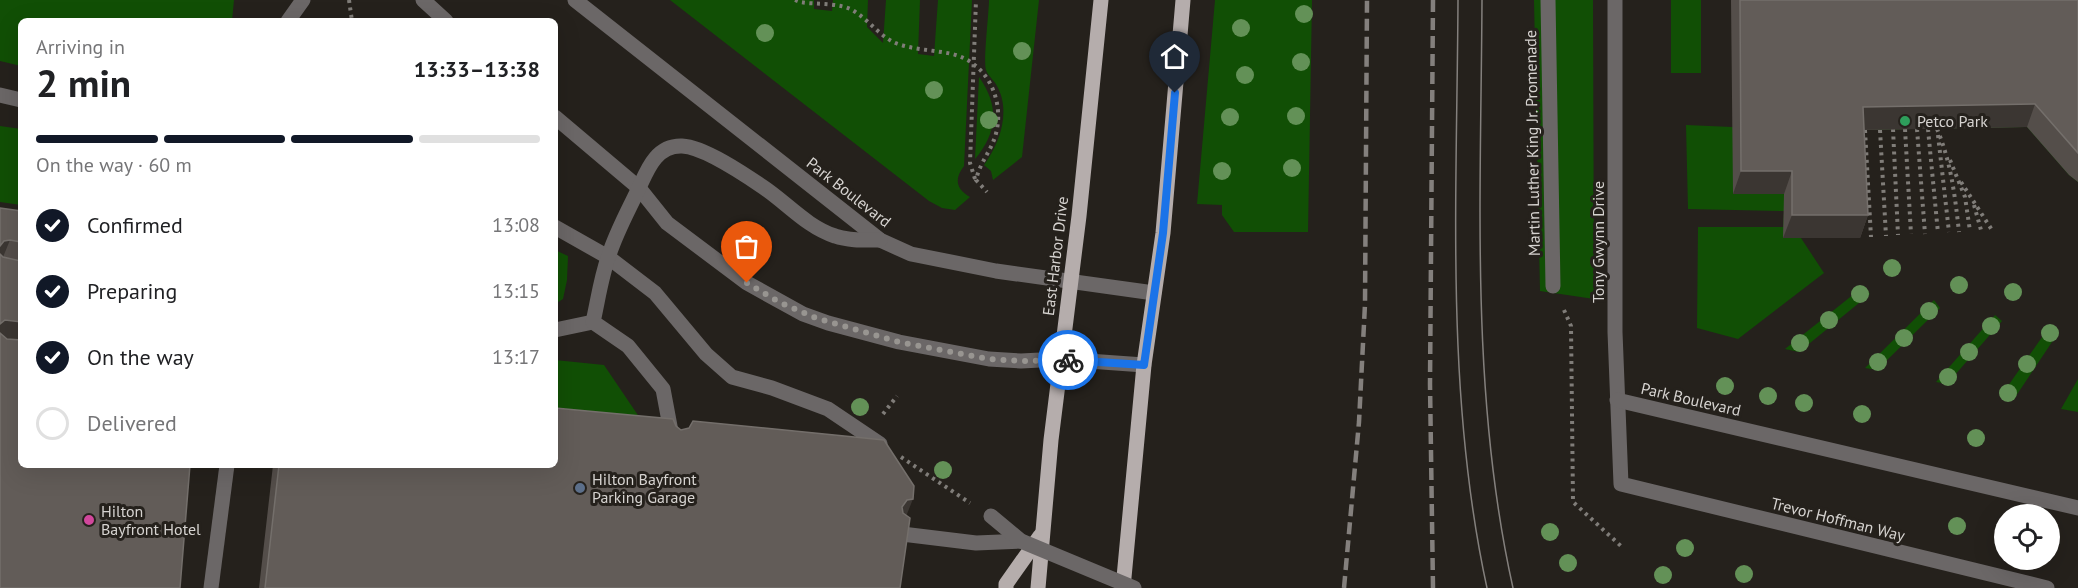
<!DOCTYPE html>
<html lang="en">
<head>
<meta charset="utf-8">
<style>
  body { margin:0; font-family:"PT Sans",sans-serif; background:#f2f2f2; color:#202124; height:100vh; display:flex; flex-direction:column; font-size:22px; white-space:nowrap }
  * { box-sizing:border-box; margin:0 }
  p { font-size:20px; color:#757577 }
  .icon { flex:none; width:33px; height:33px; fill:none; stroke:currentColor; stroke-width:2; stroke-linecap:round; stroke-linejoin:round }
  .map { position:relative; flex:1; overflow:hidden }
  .sheet { position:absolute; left:18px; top:18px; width:540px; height:450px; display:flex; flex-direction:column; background:#fff; border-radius:9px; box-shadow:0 6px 24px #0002 }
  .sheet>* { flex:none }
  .controls { position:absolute; left:1994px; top:504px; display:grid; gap:12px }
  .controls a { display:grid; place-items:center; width:66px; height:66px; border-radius:50%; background:#fff; box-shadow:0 6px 24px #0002; font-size:30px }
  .pin { position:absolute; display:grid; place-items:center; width:51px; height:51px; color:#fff; margin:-62px -26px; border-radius:50% 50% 50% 0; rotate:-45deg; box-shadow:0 0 6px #0007 }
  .pin .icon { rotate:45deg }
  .courier { position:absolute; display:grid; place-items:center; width:60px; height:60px; margin:-30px; border:4px solid #1a73e8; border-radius:50%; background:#fff; color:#222; box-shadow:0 2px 8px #0007 }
  .headline em { font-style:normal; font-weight:800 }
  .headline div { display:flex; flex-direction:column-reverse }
  .headline { display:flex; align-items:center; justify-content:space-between; height:102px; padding:0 18px }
  h1 { font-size:39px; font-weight:800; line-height:45px }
  .bar { display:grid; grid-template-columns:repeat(4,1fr); gap:9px 6px; align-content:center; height:72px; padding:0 18px }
  .bar i { height:8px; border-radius:4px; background:#e0e0e0 }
  .bar .current { background:#111827 }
  .bar p { grid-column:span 4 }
  ol { padding:0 18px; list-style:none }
  li { display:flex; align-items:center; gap:18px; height:66px }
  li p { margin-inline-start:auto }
  li .icon { padding:6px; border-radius:50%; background:#111827; color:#fff; stroke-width:4 }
  li:last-child { color:#757577 }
  li i { width:33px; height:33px; border:3px solid #e0e0e0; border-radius:50% }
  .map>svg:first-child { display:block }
</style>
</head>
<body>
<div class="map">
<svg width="2078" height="588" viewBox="0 0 2078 588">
  <rect width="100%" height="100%" fill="#25211c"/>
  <!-- green -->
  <g fill="#114f05">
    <polygon points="0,0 234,0 232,21 21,21 21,66 0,61"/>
    <path d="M 670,0 L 814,0 L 814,9 L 832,11 L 833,0 L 868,0 L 867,27 L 883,43 L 886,0 L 920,0 L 918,54 L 934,56 L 938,0 L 972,0 L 964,166 C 954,179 956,189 970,197 L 955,210 L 942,208 L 929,201 Z"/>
    <path d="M 989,0 L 1039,0 L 1022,157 L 993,180 L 991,171 L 984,165 C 1000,143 1011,111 997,86 C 994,80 988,76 986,70 C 983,62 989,12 989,0 Z"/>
    <polygon points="1215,0 1312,0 1308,232 1234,232 1222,215 1222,205 1197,204"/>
    <polygon points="1534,0 1593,0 1594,299 1540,291"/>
    <rect x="1671" y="0" width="30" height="73"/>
    <polygon points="2078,0 2078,182 2069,175 2027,127 1855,130 1860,238 1801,238 1824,273 1738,339 1697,328 1698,227 1783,227 1784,211 1688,209 1686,125 1732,127"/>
    <path d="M 979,77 C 999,105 998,132 975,159 Z"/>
    <polygon points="0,126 21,129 21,205 0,202"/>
    <polygon points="555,250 568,256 567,280 563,299 555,304"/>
    <polygon points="1864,286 1870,294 1799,352 1785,349"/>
    <polygon points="1934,300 1940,308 1877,370 1865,368"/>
    <polygon points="1995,315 2002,321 1947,384 1936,382"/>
    <polygon points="2049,327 2058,333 2014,399 2001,396"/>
    <polygon points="555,360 604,365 650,433 555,422"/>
    <polygon points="2078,379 2078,412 2061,409"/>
  </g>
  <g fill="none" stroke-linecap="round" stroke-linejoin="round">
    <!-- path -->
    <g stroke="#807d79" stroke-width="4" stroke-dasharray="3 4.5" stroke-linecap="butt">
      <polyline points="349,0 352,21"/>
      <path d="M 795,0 L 800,2 C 816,5 840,2 854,11 C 870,21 881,38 898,44 C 916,50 934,50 952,54 C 986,62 1003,97 997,129 C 993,150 981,159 976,180 L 987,192"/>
      <polyline points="1893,129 1898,235"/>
      <polyline points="1905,129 1911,234"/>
      <polyline points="1917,129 1925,234"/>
      <polyline points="1928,129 1938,233"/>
      <path d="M 1937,129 C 1951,162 1955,196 1959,232"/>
      <polyline points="1865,130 1871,237"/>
      <polyline points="1880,130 1886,236"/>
      <polyline points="1938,135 1949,232"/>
      <polyline points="1950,160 1965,197 1970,231"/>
      <polyline points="975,179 970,163 976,0"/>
      <polyline points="1961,182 1992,230"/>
      <polyline points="1974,205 1981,230"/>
      <polyline points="1564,310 1571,326 1573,502 1622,547"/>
      <polyline points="883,414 897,396"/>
      <polyline points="901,457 970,503"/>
    </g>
    <!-- minor -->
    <g stroke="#6b6767" stroke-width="15">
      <polyline points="423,0 446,21"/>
      <polyline points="575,0 880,240 911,254 996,271 1154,293"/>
      <polyline points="1548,0 1553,286"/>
      <polyline points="1615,0 1615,332 1621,484 2047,588"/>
      <polyline points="288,21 303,0"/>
      <polyline points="0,95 21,100"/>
      <polyline points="555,117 639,188 667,223 747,283 803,314 828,323 899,342 989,359 1021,361 1060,359 1144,365"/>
      <polyline points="555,227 608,257 655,293 706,354 732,377 772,388 828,409 880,444"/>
      <polyline points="555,330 593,322"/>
      <polyline points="1617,400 2078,508"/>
      <path d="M 672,437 L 663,389 L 628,346 L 593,322 C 598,300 601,277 609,255 C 616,233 627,213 637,192 C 646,174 654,145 682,146 C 704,147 744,174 763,187 C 787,203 807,227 835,236 C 849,241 866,240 880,240"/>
      <polyline points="902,534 976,543 1021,541"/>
      <polyline points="211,588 227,465"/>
    </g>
    <!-- major -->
    <g stroke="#b5adac" stroke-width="15">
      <polyline points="1006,588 1006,584 1040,536"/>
      <polyline points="1038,588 1051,440 1079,216 1101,0"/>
      <polyline points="1123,588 1144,365 1163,233 1183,0"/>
    </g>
    <!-- tram -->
    <g stroke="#84807d" stroke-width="1.5">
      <path d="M 1458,0 C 1457,196 1445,395 1487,588"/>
      <path d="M 1482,0 C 1481,196 1470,395 1513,588"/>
    </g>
    <!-- rail -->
    <g stroke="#84807d" stroke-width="4.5" stroke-dasharray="12 6" stroke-linecap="butt">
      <polyline points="1344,588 1359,422 1365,304 1367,0"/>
      <polyline points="1433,588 1430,384 1433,0"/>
    </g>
    <!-- minor-bridge -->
    <polyline stroke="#6b6767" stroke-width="15" points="991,516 1021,541 1134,588"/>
  </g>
  <!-- trees -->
  <g fill="#639157">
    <circle cx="1304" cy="14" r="9"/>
    <circle cx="1241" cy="28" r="9"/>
    <circle cx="765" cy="33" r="9"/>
    <circle cx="1022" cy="51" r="9"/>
    <circle cx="1301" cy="62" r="9"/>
    <circle cx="1245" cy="75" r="9"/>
    <circle cx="934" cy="90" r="9"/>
    <circle cx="1296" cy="116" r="9"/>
    <circle cx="1230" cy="117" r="9"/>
    <circle cx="989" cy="120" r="9"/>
    <circle cx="1292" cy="168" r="9"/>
    <circle cx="1222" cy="171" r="9"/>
    <circle cx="1892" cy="268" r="9"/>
    <circle cx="1959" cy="285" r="9"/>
    <circle cx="2013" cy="292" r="9"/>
    <circle cx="1860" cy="294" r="9"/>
    <circle cx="1929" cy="311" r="9"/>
    <circle cx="1829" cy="320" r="9"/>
    <circle cx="1991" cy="326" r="9"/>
    <circle cx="2050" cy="333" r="9"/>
    <circle cx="1904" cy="338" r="9"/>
    <circle cx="1800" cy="343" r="9"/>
    <circle cx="1969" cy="352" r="9"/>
    <circle cx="1878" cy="362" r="9"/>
    <circle cx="2027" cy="364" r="9"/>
    <circle cx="1948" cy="377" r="9"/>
    <circle cx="1725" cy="386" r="9"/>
    <circle cx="2008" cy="393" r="9"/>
    <circle cx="1768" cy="396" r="9"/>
    <circle cx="1804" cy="403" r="9"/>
    <circle cx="860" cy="407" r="9"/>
    <circle cx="1862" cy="414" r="9"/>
    <circle cx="1976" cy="438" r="9"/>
    <circle cx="943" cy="470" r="9"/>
    <circle cx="1957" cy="526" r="9"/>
    <circle cx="1550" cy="532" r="9"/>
    <circle cx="1685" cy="548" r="9"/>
    <circle cx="1568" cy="563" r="9"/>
    <circle cx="1744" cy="574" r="9"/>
    <circle cx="1663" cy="575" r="9"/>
  </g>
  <!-- wall -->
  <g fill="#544e4a">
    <polygon points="1731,0 2078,0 2078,182 2069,175 2027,127 1864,130 1868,215 1860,238 1783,238 1784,194 1733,194"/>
    <polygon points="0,208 21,211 21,465 0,588"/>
    <polygon points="676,426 681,430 906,516 900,588 259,588 273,465 555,465"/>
  </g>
  <!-- shaded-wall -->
  <g fill="#3b3632">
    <polygon points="2035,104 2027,127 1855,130 1863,107"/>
    <polygon points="1741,171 1792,171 1784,194 1733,194"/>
    <polygon points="1792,215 1868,215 1860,238 1783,238"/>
    <polygon points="10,240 1,262 0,263 0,246 4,241"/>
    <polygon points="5,320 21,322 21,346 0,343 0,324"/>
    <polygon points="913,499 903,524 902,507 907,500"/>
  </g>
  <!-- building -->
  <g fill="#625c58" stroke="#746f6b" stroke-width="1.5">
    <polygon points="1740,0 2078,0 2078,153 2035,104 1863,107 1868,215 1792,215 1792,171 1741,171"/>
    <polygon points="0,208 21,211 21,242 10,240 4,241 0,246"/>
    <polygon points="0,254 3,257 21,261 21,322 5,320 0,324"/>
    <polygon points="0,333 7,339 21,340 21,465 190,465 180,588 0,588"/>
    <polygon points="555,408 673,419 676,426 681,430 689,428 693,421 884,440 914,486 913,499 907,500 902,507 903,513 910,518 900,588 265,588 279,465 555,465"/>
  </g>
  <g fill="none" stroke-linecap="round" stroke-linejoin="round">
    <!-- done -->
    <polyline stroke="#989591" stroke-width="6" stroke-dasharray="0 10.8" points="747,283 779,302 816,318 899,342 989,359 1022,361 1068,360"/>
    <!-- route -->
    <polyline stroke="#1a73e8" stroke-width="8" points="1068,360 1144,365 1163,233 1175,93"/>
  </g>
  <!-- markers -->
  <circle fill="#2e9e5b" stroke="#25211c" stroke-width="2" cx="1905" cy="121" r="6"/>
  <circle fill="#5c6f8a" stroke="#25211c" stroke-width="2" cx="580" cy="488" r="6"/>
  <circle fill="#d1479c" stroke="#25211c" stroke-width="2" cx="89" cy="520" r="6"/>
  <g text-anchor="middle" stroke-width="6" stroke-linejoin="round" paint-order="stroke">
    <!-- poi labels -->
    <g font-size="16" fill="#d6d3d0" stroke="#25211c" text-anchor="start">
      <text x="1917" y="127">Petco Park</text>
      <text x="592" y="485">Hilton Bayfront<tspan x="592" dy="18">Parking Garage</tspan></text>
      <text x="101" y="517">Hilton<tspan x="101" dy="18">Bayfront Hotel</tspan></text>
    </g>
    <!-- street labels -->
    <g font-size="16" fill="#d6d3d0" stroke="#25211c">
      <text transform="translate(1532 143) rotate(-91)" y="6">Martin Luther King Jr. Promenade</text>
      <text transform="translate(849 192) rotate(38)" y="6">Park Boulevard</text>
      <text transform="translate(1598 242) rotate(-90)" y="6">Tony Gwynn Drive</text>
      <text transform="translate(1055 256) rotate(-83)" y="6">East Harbor Drive</text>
      <text transform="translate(1691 399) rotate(13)" y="6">Park Boulevard</text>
      <text transform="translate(1838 519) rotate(14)" y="6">Trevor Hoffman Way</text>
    </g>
  </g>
</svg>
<div class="controls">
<a><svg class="icon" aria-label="locate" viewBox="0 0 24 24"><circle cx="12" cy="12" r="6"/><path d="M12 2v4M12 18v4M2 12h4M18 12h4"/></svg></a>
</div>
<div class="pin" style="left:747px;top:283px;background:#ea580c"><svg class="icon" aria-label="bag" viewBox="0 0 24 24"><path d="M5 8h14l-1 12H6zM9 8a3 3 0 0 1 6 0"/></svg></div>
<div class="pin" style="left:1175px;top:93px;background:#1f2937"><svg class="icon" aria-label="home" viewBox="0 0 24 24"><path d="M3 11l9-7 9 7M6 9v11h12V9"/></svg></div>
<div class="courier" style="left:1068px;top:360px"><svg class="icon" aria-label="bike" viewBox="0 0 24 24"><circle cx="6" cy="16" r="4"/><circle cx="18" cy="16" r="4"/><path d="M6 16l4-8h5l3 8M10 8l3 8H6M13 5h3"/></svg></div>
<section class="sheet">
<div class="headline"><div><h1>2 min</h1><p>Arriving in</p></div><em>13:33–13:38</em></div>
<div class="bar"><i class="current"></i><i class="current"></i><i class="current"></i><i></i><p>On the way · 60 m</p></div>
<ol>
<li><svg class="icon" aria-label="check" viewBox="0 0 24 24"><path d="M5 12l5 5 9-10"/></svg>Confirmed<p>13:08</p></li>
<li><svg class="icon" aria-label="check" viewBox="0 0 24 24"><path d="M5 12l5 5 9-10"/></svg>Preparing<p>13:15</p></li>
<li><svg class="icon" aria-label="check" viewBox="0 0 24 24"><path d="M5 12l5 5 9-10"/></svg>On the way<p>13:17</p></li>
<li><i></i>Delivered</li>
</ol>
</section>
</div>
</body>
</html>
